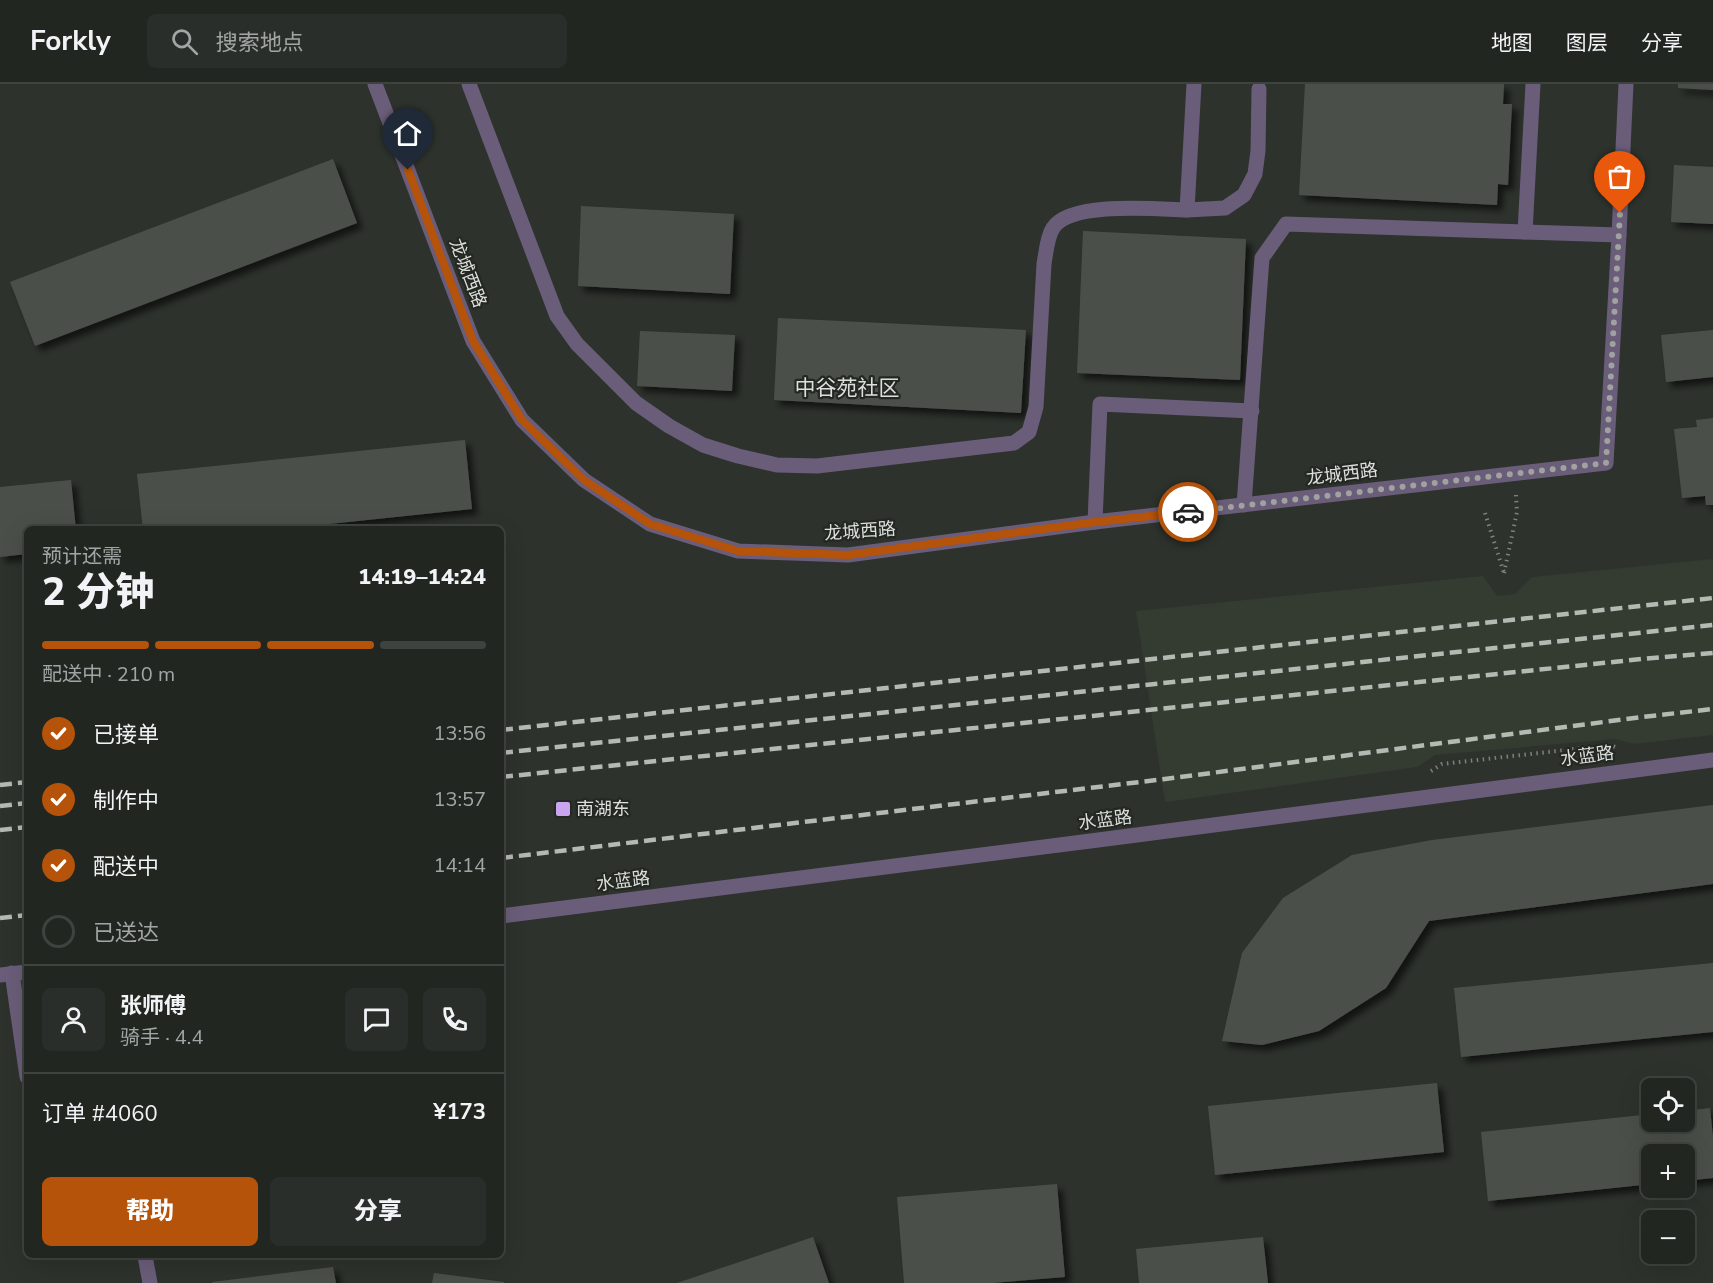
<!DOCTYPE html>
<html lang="zh">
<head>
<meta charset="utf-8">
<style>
  body { margin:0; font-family:"Nunito Sans","Noto Sans SC",sans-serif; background:#2a2e2a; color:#f1f3f6; height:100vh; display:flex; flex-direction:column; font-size:22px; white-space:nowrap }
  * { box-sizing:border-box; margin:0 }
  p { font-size:20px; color:#a2a5a5 }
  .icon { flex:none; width:33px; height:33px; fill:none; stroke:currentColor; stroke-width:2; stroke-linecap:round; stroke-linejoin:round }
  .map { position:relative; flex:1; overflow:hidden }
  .details { position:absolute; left:24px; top:442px; width:480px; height:732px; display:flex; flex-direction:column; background:#222621; border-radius:9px; box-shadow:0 6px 24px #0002,0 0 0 2px #3f433f }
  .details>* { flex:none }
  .fabs { position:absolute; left:1641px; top:994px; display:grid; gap:12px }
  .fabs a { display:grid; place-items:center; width:54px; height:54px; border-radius:9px; background:#222621; box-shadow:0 6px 24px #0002,0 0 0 2px #3f433f; font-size:30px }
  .pin { position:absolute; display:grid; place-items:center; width:51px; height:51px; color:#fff; margin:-62px -26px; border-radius:50% 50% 50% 0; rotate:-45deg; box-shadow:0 0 6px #0007 }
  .pin .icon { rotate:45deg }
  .courier { position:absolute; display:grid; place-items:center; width:60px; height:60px; margin:-30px; border:4px solid #b45309; border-radius:50%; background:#fff; color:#222; box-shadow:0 2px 8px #0007 }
  .overview em { font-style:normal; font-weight:800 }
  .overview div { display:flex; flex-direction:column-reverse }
  .overview { display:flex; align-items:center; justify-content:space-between; height:102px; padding:0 18px }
  h1 { font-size:39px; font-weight:800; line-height:45px }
  .bar { display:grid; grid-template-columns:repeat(4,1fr); gap:9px 6px; align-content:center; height:72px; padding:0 18px }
  .bar i { height:8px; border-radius:4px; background:#3f433f }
  .bar .on { background:#b45309 }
  .bar p { grid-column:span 4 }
  .line { display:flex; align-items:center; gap:15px; padding:0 18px; border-top:2px solid #3f433f }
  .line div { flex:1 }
  .round { display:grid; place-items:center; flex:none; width:63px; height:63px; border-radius:9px; background:#2a2e2a }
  ol { padding:0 18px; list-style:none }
  li { display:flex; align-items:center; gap:18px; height:66px }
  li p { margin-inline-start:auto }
  li .icon { padding:6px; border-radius:50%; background:#b45309; color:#fff; stroke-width:4 }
  li:last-child { color:#a2a5a5 }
  li i { width:33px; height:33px; border:3px solid #3f433f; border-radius:50% }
  .button { display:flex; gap:12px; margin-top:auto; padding:12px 18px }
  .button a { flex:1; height:69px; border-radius:9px; background:#b45309; color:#fff; font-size:24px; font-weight:800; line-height:69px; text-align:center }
  .button a+a { background:#2a2e2a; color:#f1f3f6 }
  header { display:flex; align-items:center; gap:36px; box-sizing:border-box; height:84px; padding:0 30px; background:#222621; border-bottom:2px solid #3f433f }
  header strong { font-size:28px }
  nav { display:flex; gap:33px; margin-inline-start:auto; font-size:21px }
  .search { width:420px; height:54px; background:#2a2e2a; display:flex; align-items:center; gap:15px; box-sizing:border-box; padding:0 21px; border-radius:9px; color:#a2a5a5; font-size:22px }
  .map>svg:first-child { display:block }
</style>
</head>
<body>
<header>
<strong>Forkly</strong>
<div class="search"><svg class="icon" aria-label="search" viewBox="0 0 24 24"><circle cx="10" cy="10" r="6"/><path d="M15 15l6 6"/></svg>搜索地点</div>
<nav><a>地图</a><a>图层</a><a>分享</a></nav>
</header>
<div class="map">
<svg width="1713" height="1199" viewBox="0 0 1713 1199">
  <defs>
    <filter id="shadow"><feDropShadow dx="5.5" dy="5.5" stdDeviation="3" flood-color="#0009"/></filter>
  </defs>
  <rect width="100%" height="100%" fill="#2d322c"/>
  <!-- built -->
  <polygon fill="#343c31" points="1713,475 1713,651 1634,660 1615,655 1435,671 1417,683 1165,718 1136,527 1483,492 1497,512 1515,510 1532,493"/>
  <!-- building -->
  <g fill="#4c504a" filter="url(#shadow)">
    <polygon points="1305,0 1504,0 1503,20 1512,20 1508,101 1498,100 1497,121 1299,111"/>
    <polygon points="1678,0 1713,0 1713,6 1678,4"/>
    <polygon points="333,75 357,139 35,262 10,198"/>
    <polygon points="1674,81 1713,83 1713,140 1671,138"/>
    <polygon points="581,122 734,130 730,210 578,202"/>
    <polygon points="1083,147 1246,155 1240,296 1077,289"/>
    <polygon points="778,234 1026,246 1021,329 774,316"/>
    <polygon points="1713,246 1713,293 1666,298 1661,251"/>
    <polygon points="640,247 735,251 732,307 637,302"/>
    <polygon points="1713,334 1713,421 1706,421 1705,412 1682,414 1674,345 1697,343 1696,336"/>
    <polygon points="465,356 472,425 272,446 143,446 137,390"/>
    <polygon points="71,396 76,446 27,446 27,470 0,473 0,403"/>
    <polygon points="1713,721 1713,800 1429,837 1386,904 1319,947 1262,961 1222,957 1242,869 1283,814 1352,771 1432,756"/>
    <polygon points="1713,879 1713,948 1461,973 1454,904"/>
    <polygon points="1437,999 1444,1068 1215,1091 1208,1022"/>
    <polygon points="1710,1024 1713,1053 1713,1094 1684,1097 1684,1071 1652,1071 1652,1100 1488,1117 1481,1048 1652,1030 1652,1038 1684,1038 1684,1027"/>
    <polygon points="1057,1100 1065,1193 992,1199 904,1199 897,1113"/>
    <polygon points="813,1153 829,1199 677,1199"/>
    <polygon points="1263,1153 1268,1199 1139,1199 1136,1165"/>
    <polygon points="333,1183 336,1199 212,1199 212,1198"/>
    <polygon points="434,1189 504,1198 504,1199 432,1199"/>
  </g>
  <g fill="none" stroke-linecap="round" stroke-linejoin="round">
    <!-- path -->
    <g stroke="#7d817c" stroke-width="4" stroke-dasharray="1.5 4.5" stroke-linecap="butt">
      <polyline points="1485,429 1504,489"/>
      <polyline points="1504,489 1517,428 1516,411"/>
      <polyline points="1431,687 1442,680 1610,661 1618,664"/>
    </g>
    <!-- minor -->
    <g stroke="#6a5d79" stroke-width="15">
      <polyline points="375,0 473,257 522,336 584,396 650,440 738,467 848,471 1095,438 1606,379 1619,151 1626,0"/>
      <path d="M 469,0 L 557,232 L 577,260 L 636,319 L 669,342 L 703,361 L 738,372 L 777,381 L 817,382 L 1014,359 L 1029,348 L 1036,323 L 1044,180 C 1046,169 1047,153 1053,144 C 1070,117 1158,125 1187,126 L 1194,0"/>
      <polyline points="1533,0 1525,148 1619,151"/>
      <polyline points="1187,126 1225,124 1244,111 1255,90 1258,67 1259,5"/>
      <polyline points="1244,421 1262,174 1286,140 1525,148"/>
      <polyline points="1095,438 1100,320 1252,327"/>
      <polyline points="501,832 1106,755 1713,676"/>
      <polyline points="12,889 27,993"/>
      <polyline points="0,891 27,888"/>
      <polyline points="145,1172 150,1199"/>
    </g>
    <!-- rail -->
    <g stroke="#b5b9b4" stroke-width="4.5" stroke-dasharray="12 6" stroke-linecap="butt">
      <polyline points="501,646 1713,514"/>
      <polyline points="501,669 1713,541"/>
      <polyline points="501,693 1642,575 1713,569"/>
      <polyline points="0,701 27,698"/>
      <polyline points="0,722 27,719"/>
      <polyline points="0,746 27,743"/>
      <polyline points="501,774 1165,695 1642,633 1713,625"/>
      <polyline points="0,834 27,831"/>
    </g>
  </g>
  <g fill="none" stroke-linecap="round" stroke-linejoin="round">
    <!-- done -->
    <polyline stroke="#9fa29e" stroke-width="6" stroke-dasharray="0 10.8" points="1188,428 1606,379 1620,129"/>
    <!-- route -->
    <polyline stroke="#b45309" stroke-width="8" points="408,86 473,257 522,336 584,396 650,440 738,467 848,471 1095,438 1188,428"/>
  </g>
  <!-- markers -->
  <rect fill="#c8a5ee" stroke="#242822" stroke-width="2" x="555" y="717" width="16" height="16" rx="3"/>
  <g text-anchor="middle" stroke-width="4.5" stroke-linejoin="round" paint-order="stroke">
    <!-- street labels -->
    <g font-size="18" fill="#dcdfdb" stroke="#242822">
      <text transform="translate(468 189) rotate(69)" y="6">龙城西路</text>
      <text transform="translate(1342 390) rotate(-7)" y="6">龙城西路</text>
      <text transform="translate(860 447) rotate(-4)" y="6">龙城西路</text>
      <text transform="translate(1587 672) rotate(-7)" y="6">水蓝路</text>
      <text transform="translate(1105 736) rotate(-7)" y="6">水蓝路</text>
      <text transform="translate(623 797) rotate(-7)" y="6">水蓝路</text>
    </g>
    <!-- poi labels -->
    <g font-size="18" fill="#dcdfdb" stroke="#242822" text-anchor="start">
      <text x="576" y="731">南湖东</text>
    </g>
    <!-- quarter labels -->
    <g font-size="21" fill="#dcdfdb" stroke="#242822">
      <text x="847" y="311">中谷苑社区</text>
    </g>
  </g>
</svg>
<div class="fabs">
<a><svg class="icon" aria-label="locate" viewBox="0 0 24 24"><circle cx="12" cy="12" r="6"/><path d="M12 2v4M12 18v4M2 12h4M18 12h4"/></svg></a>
<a>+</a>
<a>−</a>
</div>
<div class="pin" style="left:1620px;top:129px;background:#ea580c"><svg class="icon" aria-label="bag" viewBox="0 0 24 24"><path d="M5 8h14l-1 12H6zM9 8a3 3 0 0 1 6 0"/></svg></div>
<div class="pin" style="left:408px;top:86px;background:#1f2937"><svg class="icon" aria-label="home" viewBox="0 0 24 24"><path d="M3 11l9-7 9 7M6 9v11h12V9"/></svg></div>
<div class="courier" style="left:1188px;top:428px"><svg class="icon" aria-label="car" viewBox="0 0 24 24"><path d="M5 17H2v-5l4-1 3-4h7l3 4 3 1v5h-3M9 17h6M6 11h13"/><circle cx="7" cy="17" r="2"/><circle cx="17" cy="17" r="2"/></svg></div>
<section class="details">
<div class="overview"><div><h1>2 分钟</h1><p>预计还需</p></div><em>14:19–14:24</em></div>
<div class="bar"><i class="on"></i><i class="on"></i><i class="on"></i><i></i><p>配送中 · 210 m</p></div>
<ol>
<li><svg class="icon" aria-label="check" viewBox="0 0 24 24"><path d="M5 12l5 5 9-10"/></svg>已接单<p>13:56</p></li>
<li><svg class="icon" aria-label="check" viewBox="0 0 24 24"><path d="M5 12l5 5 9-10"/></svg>制作中<p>13:57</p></li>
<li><svg class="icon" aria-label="check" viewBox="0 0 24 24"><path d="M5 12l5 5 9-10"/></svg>配送中<p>14:14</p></li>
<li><i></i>已送达</li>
</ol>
<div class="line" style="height:108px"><a class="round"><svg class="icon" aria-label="person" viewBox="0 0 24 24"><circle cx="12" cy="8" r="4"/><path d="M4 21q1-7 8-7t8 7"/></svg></a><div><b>张师傅</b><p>骑手 · 4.4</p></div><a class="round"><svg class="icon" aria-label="chat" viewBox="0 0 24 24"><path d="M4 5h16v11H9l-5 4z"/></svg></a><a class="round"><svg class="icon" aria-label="phone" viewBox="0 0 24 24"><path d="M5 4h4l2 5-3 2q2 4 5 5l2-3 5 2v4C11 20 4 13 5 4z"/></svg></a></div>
<div class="line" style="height:78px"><div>订单 #4060</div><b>¥173</b></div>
<div class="button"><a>帮助</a><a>分享</a></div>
</section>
</div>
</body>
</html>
